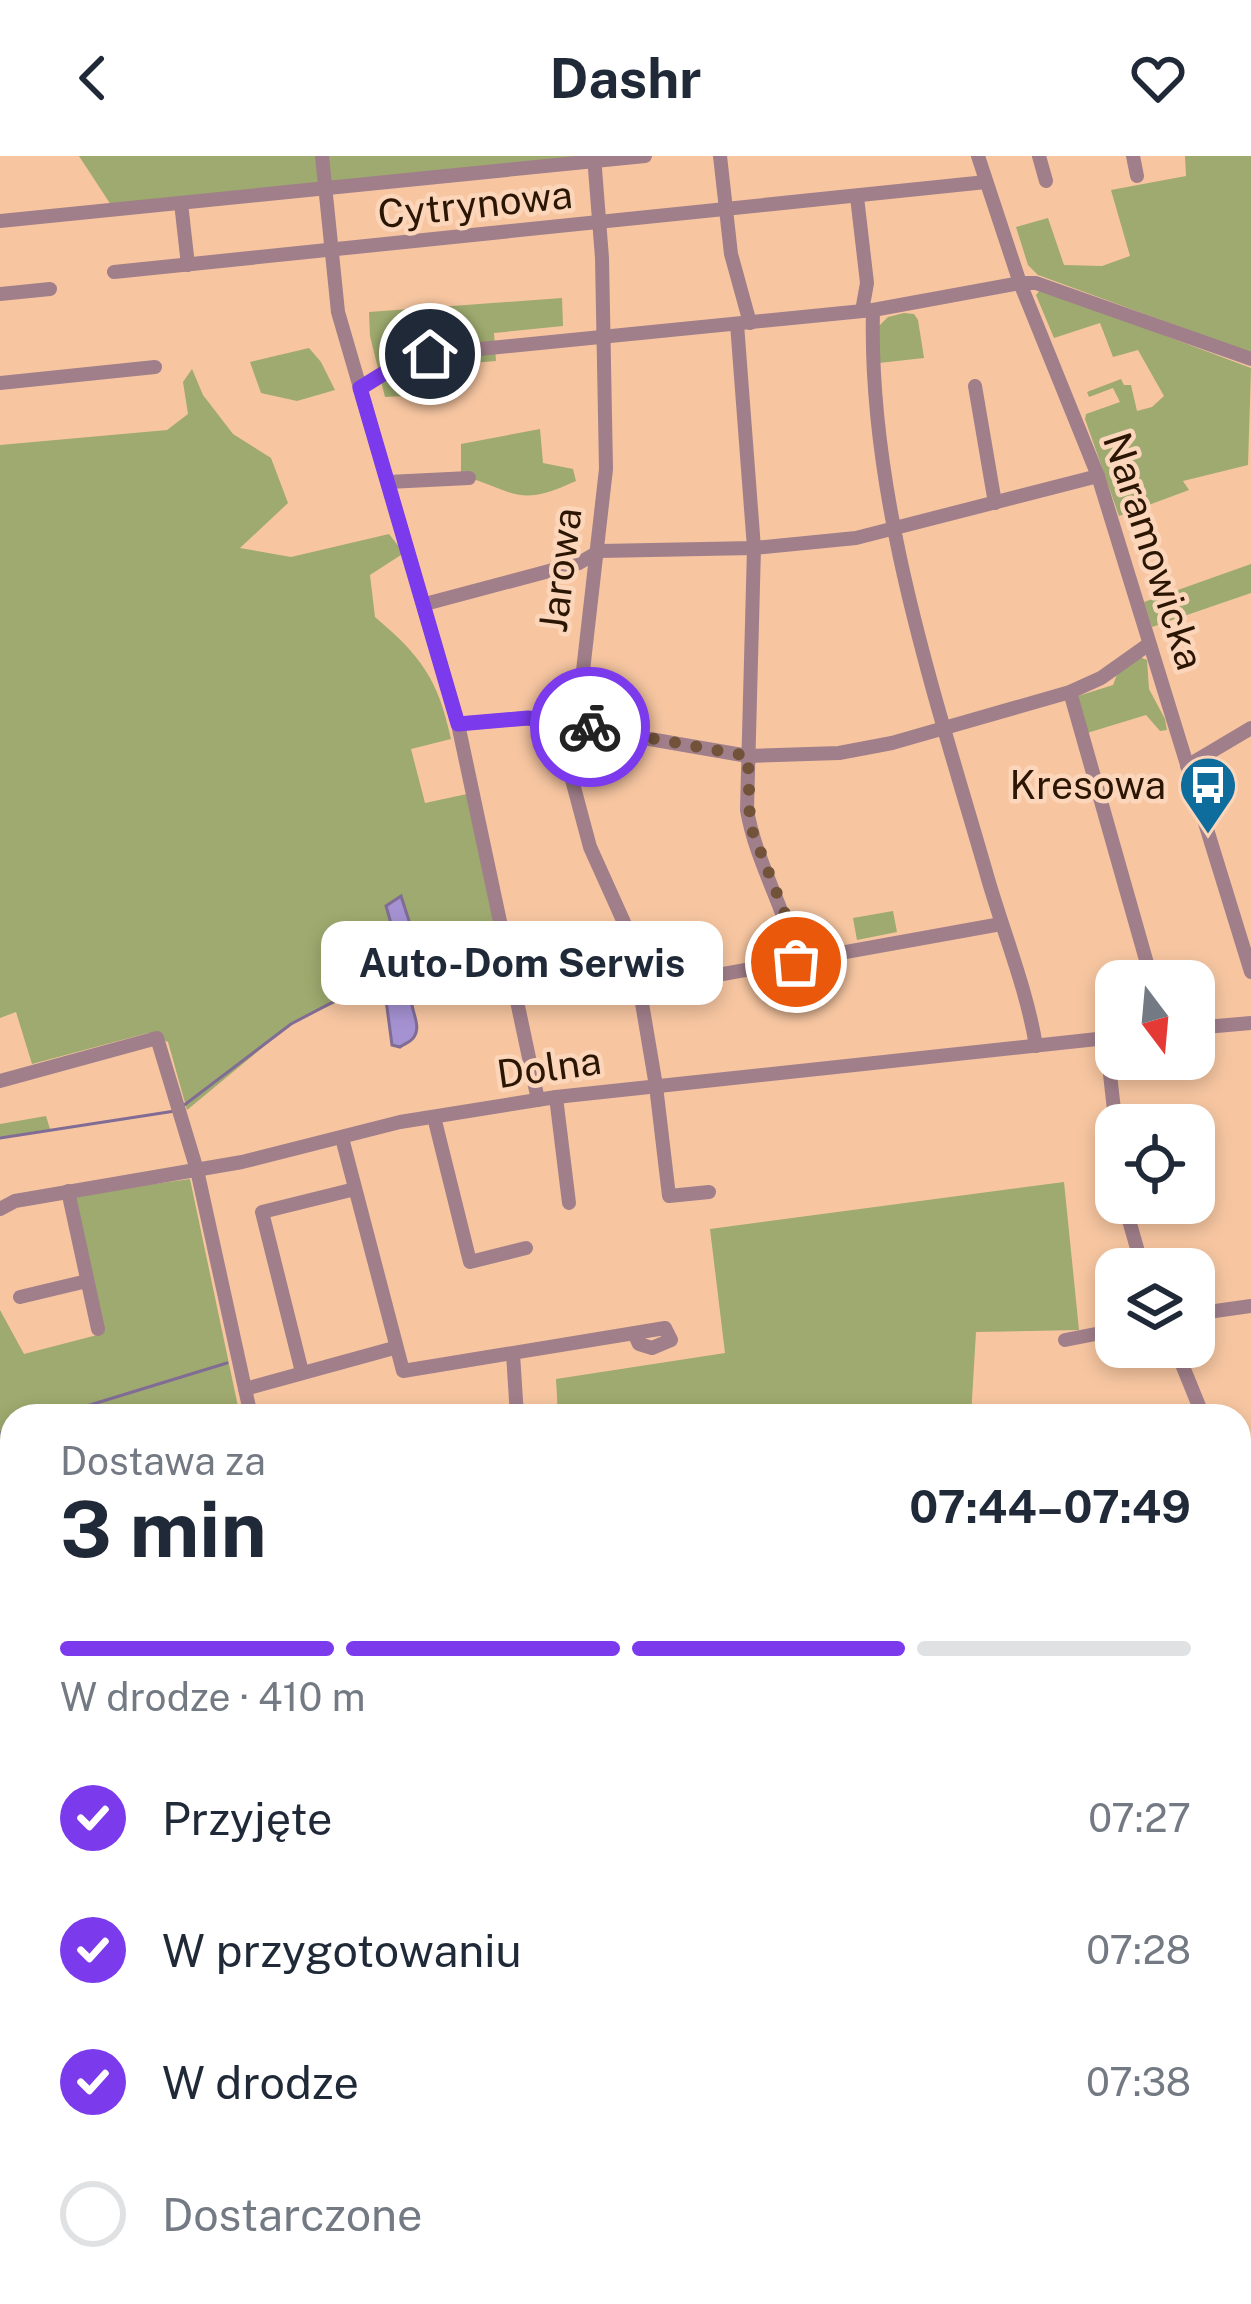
<!DOCTYPE html>
<html lang="pl">
<head>
<meta charset="utf-8">
<style>
  body { margin:0; font-family:"Public Sans",sans-serif; background:#f6f6f7; color:#1f2937; height:100vh; display:flex; flex-direction:column; font-size:45px; white-space:nowrap }
  * { box-sizing:border-box; margin:0 }
  p { font-size:39px; color:#747a83 }
  .icon { flex:none; width:66px; height:66px; fill:none; stroke:currentColor; stroke-width:2; stroke-linecap:round; stroke-linejoin:round }
  .map { position:relative; flex:1; overflow:hidden }
  .panel { position:absolute; left:0px; top:1248px; width:1251px; height:900px; display:flex; flex-direction:column; background:#fff; border-radius:36px 36px 0 0; box-shadow:0 6px 18px #0003 }
  .panel>* { flex:none }
  .needle { width:78px; rotate:164deg }
  .tools { position:absolute; left:1095px; top:804px; display:grid; gap:24px }
  .tools a { display:grid; place-items:center; width:120px; height:120px; border-radius:24px; background:#fff; box-shadow:0 6px 18px #0003; font-size:60px }
  .pin { position:absolute; display:grid; place-items:center; width:102px; height:102px; color:#fff; margin:-51px; border:6px solid #fff; border-radius:50%; box-shadow:0 3px 12px #0007 }
  .courier { position:absolute; display:grid; place-items:center; width:120px; height:120px; margin:-60px; border:9px solid #7c3aed; border-radius:50%; background:#fff; color:#222; box-shadow:0 3px 15px #0007 }
  .bubble { position:absolute; height:84px; border-radius:24px; background:#fff; box-shadow:0 6px 18px #0003; font-size:39px; font-weight:700; line-height:84px; text-align:center }
  .overview em { font-style:normal; font-weight:700 }
  .overview div { display:flex; flex-direction:column-reverse }
  .overview { display:flex; align-items:center; justify-content:space-between; height:204px; padding:0 60px }
  h1 { font-size:78px; font-weight:700; line-height:90px }
  .bar { display:grid; grid-template-columns:repeat(4,1fr); gap:18px 12px; align-content:center; height:144px; padding:0 60px }
  .bar i { height:15px; border-radius:9px; background:#e0e1e3 }
  .bar .active { background:#7c3aed }
  .bar p { grid-column:span 4 }
  ol { padding:0 60px; list-style:none }
  li { display:flex; align-items:center; gap:36px; height:132px }
  li p { margin-inline-start:auto }
  li .icon { padding:12px; border-radius:50%; background:#7c3aed; color:#fff; stroke-width:4 }
  li:last-child { color:#747a83 }
  li i { width:66px; height:66px; border:6px solid #e0e1e3; border-radius:50% }
  header { display:flex; justify-content:space-between; align-items:center; height:156px; padding:0 60px; background:#fff; font-size:54px; font-weight:700 }
  .map>svg:first-child { display:block }
</style>
</head>
<body>
<header><svg class="icon" aria-label="back" viewBox="0 0 24 24"><path d="M15 5l-7 7 7 7"/></svg>Dashr<svg class="icon" aria-label="heart" viewBox="0 0 24 24"><path d="M12 20l-8-8c-3-5 5-10 8-4 3-6 11-1 8 4z"/></svg></header>
<div class="map">
<svg width="1251" height="2148" viewBox="0 0 1251 2148">
  <rect width="100%" height="100%" fill="#f7c6a1"/>
  <!-- green -->
  <g fill="#9eaa6f">
    <polygon points="79,0 588,0 111,49"/>
    <polygon points="1185,0 1251,0 1251,197 1038,119 1028,109 1016,71 1048,62 1064,109 1102,110 1130,100 1111,34 1186,20"/>
    <polygon points="1041,133 1251,212 1248,309 1183,325 1189,334 1119,360 1085,263 1086,258 1120,246 1113,232 1089,241 1087,236 1121,223 1124,229 1131,229 1137,255 1152,251 1164,240 1138,194 1113,201 1100,167 1054,182 1036,139"/>
    <polygon points="562,142 563,170 494,177 496,205 459,208 460,237 385,241 370,180 369,156"/>
    <polygon points="904,157 914,158 918,164 924,202 879,207 876,173 888,161"/>
    <polygon points="309,192 321,206 335,234 297,245 261,237 250,206"/>
    <path d="M 192,213 L 203,239 L 233,278 L 271,302 L 288,347 L 240,392 L 291,401 L 389,378 L 404,397 L 370,419 L 375,461 C 421,500 438,523 451,583 L 411,593 L 425,647 L 467,638 L 503,802 L 382,825 L 291,868 L 187,954 L 168,886 L 148,877 L 32,908 L 16,856 L 0,862 L 0,289 L 167,274 L 188,258 L 183,226 Z"/>
    <path d="M 540,273 L 543,307 L 573,313 L 576,325 C 517,352 517,336 461,319 L 461,288 Z"/>
    <polygon points="1251,408 1251,437 1152,471 1144,446"/>
    <polygon points="1137,500 1147,504 1149,533 1165,563 1167,574 1160,575 1146,559 1087,577 1078,540 1113,529 1118,516"/>
    <polygon points="893,755 897,776 857,784 853,762"/>
    <polygon points="46,960 50,973 0,981 0,968"/>
    <polygon points="190,1023 240,1260 12,1260 12,1607 0,1612 0,1154 24,1198 101,1178 74,1039"/>
    <polygon points="1064,1026 1079,1174 976,1176 971,1260 558,1260 556,1223 725,1197 710,1073"/>
    <polygon points="1239,1645 1251,1645 1251,2148 1125,2148 1122,2136 1239,2136"/>
    <polygon points="0,1959 12,1983 12,2102 0,2073"/>
    <polygon points="26,2136 399,2136 366,2148 31,2148"/>
    <polygon points="616,2136 789,2136 791,2148 617,2148"/>
    <polygon points="882,2136 967,2136 938,2148 886,2148"/>
  </g>
  <!-- water -->
  <g fill="#a592d3" stroke="#806c95" stroke-width="3">
    <polygon points="401,740 420,799 415,808 402,806 386,750"/>
    <path d="M 404,823 L 412,836 C 407,850 423,868 414,881 C 411,886 404,888 400,891 L 392,889 L 384,829 Z"/>
  </g>
  <g fill="none" stroke-linecap="round" stroke-linejoin="round">
    <!-- stream -->
    <g stroke="#806c95" stroke-width="3">
      <polyline points="183,950 291,868 371,826 459,807"/>
      <polyline points="0,982 175,955"/>
      <polyline points="54,1260 227,1207"/>
      <polyline points="0,1277 12,1273"/>
      <polyline points="0,2056 12,2053"/>
      <polyline points="508,2136 513,2146"/>
      <polyline points="368,2148 400,2136"/>
    </g>
    <!-- minor -->
    <g stroke="#a17f8a" stroke-width="14">
      <polyline points="322,0 338,156 458,568 538,944"/>
      <polyline points="594,0 602,102 606,313 571,620 590,691 631,782 656,930 669,1040 709,1036"/>
      <polyline points="720,0 731,98 750,167"/>
      <polyline points="978,0 1020,127 1098,320 1251,816"/>
      <polyline points="1039,0 1046,25"/>
      <polyline points="1133,0 1137,20"/>
      <polyline points="857,41 867,127 862,155"/>
      <polyline points="181,47 188,109"/>
      <polyline points="0,65 645,0"/>
      <polyline points="114,116 986,26"/>
      <polyline points="0,138 50,133"/>
      <path d="M 873,154 C 868,344 936,542 988,723 C 1004,778 1027,834 1036,890"/>
      <path d="M 737,168 L 754,392 L 747,654 C 756,707 786,753 797,806"/>
      <polyline points="0,227 155,211"/>
      <polyline points="975,230 995,347"/>
      <polyline points="360,233 395,211 429,198 873,154 1020,127 1036,127 1251,203"/>
      <polyline points="388,326 469,322"/>
      <polyline points="425,448 579,407 600,395 754,392 856,382 1098,320"/>
      <polyline points="1070,536 1152,825"/>
      <polyline points="458,568 528,562 748,600 839,597 892,587 1070,536 1101,522 1149,488"/>
      <polyline points="1187,610 1251,572"/>
      <polyline points="640,833 1001,768"/>
      <polyline points="1194,872 1251,867"/>
      <polyline points="1106,882 1116,972"/>
      <polyline points="0,925 157,882 197,1014 251,1260"/>
      <polyline points="556,941 569,1047"/>
      <polyline points="434,961 470,1106 526,1092"/>
      <polyline points="1194,972 1200,970"/>
      <polyline points="342,982 403,1215 665,1172 671,1184 652,1192 639,1188 634,1177"/>
      <polyline points="68,1035 98,1173"/>
      <polyline points="1124,1047 1143,1113"/>
      <polyline points="0,1053 15,1045 242,1006 400,966 556,941 1116,881"/>
      <polyline points="20,1141 87,1125"/>
      <polyline points="1194,1158 1251,1150"/>
      <polyline points="1065,1184 1116,1174"/>
      <polyline points="1175,1191 1203,1260"/>
      <polyline points="513,1198 517,1260"/>
      <polyline points="302,1216 262,1056 355,1033"/>
      <polyline points="245,1233 394,1192"/>
      <polyline points="1239,1341 1248,1355 1251,1460"/>
      <polyline points="1239,1521 1251,1520"/>
      <polyline points="0,1627 12,1622"/>
      <polyline points="529,2148 557,2138 609,2136"/>
    </g>
  </g>
  <g fill="none" stroke-linecap="round" stroke-linejoin="round">
    <!-- done -->
    <polyline stroke="#72533a" stroke-width="12" stroke-dasharray="0 21.6" points="590,571 748,600 750,669 787,763 796,806"/>
    <!-- route -->
    <polyline stroke="#7c3aed" stroke-width="15" points="430,198 394,211 360,232 458,568 528,562 590,571"/>
  </g>
  <!-- icons -->
  <defs>
    <g id="bus-pin" transform="scale(3)"><path d="M0 17L-7.5 6A9.5 9.5 0 1 1 7.5 6Z" fill="#0e6d9c" stroke="#fcd6bb"/><path d="M-5-6H5V4H4V6H2V4H-2V6H-4V4H-5ZM-3.5-4V0h7V-4ZM-3.5 1.2v1.5H-2V1.2ZM2 1.2v1.5H3.5V1.2Z" fill="#fff"/></g>
  </defs>
  <g fill-rule="evenodd">
    <use href="#bus-pin" x="1208" y="629"/>
  </g>
  <g text-anchor="middle" stroke-width="9" stroke-linejoin="round" paint-order="stroke">
    <!-- street labels -->
    <g font-size="39" fill="#2b1503" stroke="#fcd6bb">
      <text transform="translate(475 48) rotate(-6)" y="14">Cytrynowa</text>
      <text transform="translate(1154 395) rotate(72)" y="14">Naramowicka</text>
      <text transform="translate(560 414) rotate(-83)" y="14">Jarowa</text>
      <text transform="translate(549 911) rotate(-8)" y="14">Dolna</text>
    </g>
    <!-- poi labels -->
    <g font-size="39" fill="#2b1503" stroke="#fcd6bb" text-anchor="end">
      <text x="1166" y="643">Kresowa</text>
    </g>
  </g>
</svg>
<div class="tools">
<a><svg class="needle" viewBox="-14 -14 28 28"><path d="M0-13l5 13h-10z" fill="#e53935"/><path d="M0 13l5-13h-10z" fill="#747a83"/></svg></a>
<a><svg class="icon" aria-label="locate" viewBox="0 0 24 24"><circle cx="12" cy="12" r="6"/><path d="M12 2v4M12 18v4M2 12h4M18 12h4"/></svg></a>
<a><svg class="icon" aria-label="layers" viewBox="0 0 24 24"><path d="M12 4l9 5-9 5-9-5zM3 14l9 5 9-5"/></svg></a>
</div>
<div class="pin" style="left:796px;top:806px;background:#ea580c"><svg class="icon" aria-label="bag" viewBox="0 0 24 24"><path d="M5 8h14l-1 12H6zM9 8a3 3 0 0 1 6 0"/></svg></div>
<div class="pin" style="left:430px;top:198px;background:#1f2937"><svg class="icon" aria-label="home" viewBox="0 0 24 24"><path d="M3 11l9-7 9 7M6 9v11h12V9"/></svg></div>
<div class="courier" style="left:590px;top:571px"><svg class="icon" aria-label="bike" viewBox="0 0 24 24"><circle cx="6" cy="16" r="4"/><circle cx="18" cy="16" r="4"/><path d="M6 16l4-8h5l3 8M10 8l3 8H6M13 5h3"/></svg></div>
<div class="bubble" style="left:321px;top:765px;width:402px">Auto-Dom Serwis</div>
<section class="panel">
<div class="overview"><div><h1>3 min</h1><p>Dostawa za</p></div><em>07:44–07:49</em></div>
<div class="bar"><i class="active"></i><i class="active"></i><i class="active"></i><i></i><p>W drodze · 410 m</p></div>
<ol>
<li><svg class="icon" aria-label="check" viewBox="0 0 24 24"><path d="M5 12l5 5 9-10"/></svg>Przyjęte<p>07:27</p></li>
<li><svg class="icon" aria-label="check" viewBox="0 0 24 24"><path d="M5 12l5 5 9-10"/></svg>W przygotowaniu<p>07:28</p></li>
<li><svg class="icon" aria-label="check" viewBox="0 0 24 24"><path d="M5 12l5 5 9-10"/></svg>W drodze<p>07:38</p></li>
<li><i></i>Dostarczone</li>
</ol>
</section>
</div>
</body>
</html>
